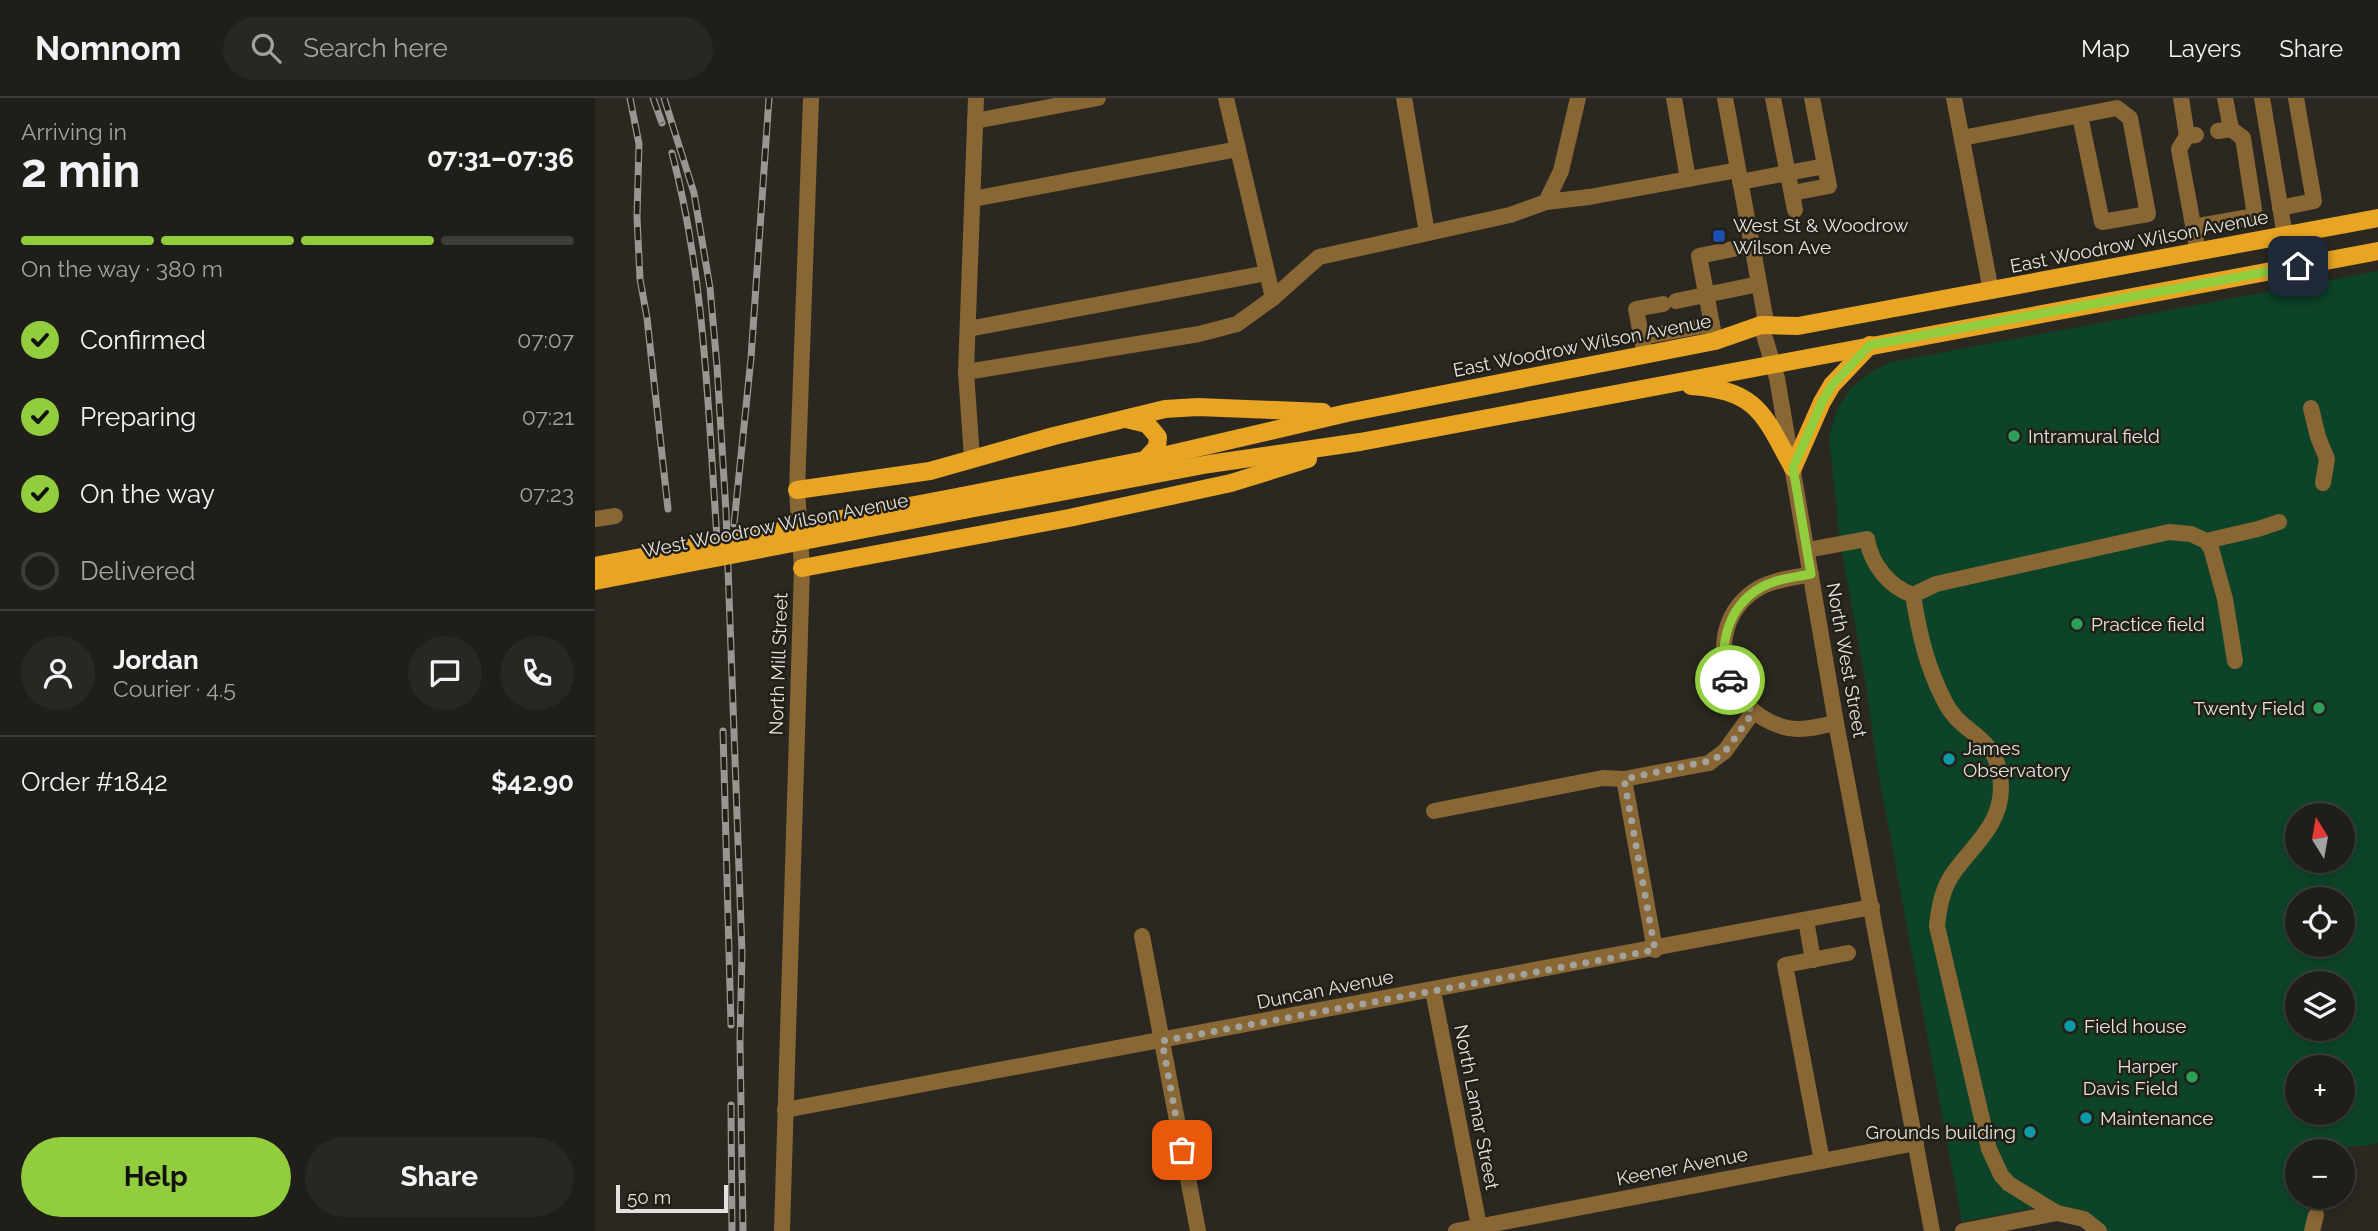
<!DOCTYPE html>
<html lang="en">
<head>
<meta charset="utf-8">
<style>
  body { margin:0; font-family:Raleway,sans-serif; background:#282722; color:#f1f3f6; height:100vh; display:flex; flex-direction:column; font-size:26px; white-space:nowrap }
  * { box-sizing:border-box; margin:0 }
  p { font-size:23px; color:#a2a2a2 }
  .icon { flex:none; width:38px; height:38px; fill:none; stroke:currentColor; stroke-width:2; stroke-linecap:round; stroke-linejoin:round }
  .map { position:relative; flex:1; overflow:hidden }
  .drawer { display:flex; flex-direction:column; background:#201e19; width:595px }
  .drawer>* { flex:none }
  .needle { width:46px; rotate:349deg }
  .controls { position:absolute; left:1690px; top:705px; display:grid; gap:14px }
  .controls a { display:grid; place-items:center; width:70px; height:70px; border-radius:50%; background:#201e19; box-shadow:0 4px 10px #0003,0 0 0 2px #3d3c38; font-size:35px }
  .scale { position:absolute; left:21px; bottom:18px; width:112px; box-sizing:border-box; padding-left:7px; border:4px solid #e4e2dd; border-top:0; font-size:19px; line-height:24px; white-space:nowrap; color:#e4e2dd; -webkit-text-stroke:5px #211f18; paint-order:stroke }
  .pin { position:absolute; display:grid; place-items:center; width:60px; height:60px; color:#fff; margin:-30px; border-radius:14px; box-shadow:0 4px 10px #0006 }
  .courier { position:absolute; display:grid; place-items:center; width:70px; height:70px; margin:-35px; border:5px solid #92cd3e; border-radius:50%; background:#fff; color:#222; box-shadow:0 2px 9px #0007 }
  .head em { font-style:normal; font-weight:700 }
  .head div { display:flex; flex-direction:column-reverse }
  .head { display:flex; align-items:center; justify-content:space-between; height:119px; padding:0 21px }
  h1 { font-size:46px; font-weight:700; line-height:52px }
  .bar { display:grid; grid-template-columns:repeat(4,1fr); gap:10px 7px; align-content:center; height:84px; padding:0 21px }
  .bar i { height:9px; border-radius:5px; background:#3d3c38 }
  .bar .selected { background:#92cd3e }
  .bar p { grid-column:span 4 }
  .line { display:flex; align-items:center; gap:18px; padding:0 21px; border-top:2px solid #3d3c38 }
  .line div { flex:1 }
  .round { display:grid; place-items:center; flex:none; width:74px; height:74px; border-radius:37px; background:#282722 }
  ol { padding:0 21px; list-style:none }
  li { display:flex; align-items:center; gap:21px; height:77px }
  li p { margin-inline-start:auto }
  li .icon { padding:7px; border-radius:50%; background:#92cd3e; color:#111; stroke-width:4 }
  li:last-child { color:#a2a2a2 }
  li i { width:38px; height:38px; border:4px solid #3d3c38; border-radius:50% }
  .action { display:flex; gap:14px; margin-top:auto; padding:14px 21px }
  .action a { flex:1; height:80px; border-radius:42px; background:#92cd3e; color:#111; font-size:28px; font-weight:700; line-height:80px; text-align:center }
  .action a+a { background:#282722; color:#f1f3f6 }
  header { display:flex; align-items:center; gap:42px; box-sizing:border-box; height:98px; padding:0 35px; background:#201e19; border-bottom:2px solid #3d3c38 }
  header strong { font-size:33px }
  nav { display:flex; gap:38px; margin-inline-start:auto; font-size:24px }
  .search { width:490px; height:63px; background:#282722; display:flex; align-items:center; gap:18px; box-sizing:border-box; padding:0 24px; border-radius:38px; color:#a2a2a2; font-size:26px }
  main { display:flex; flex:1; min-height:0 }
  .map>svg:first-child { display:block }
</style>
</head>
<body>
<header>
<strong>Nomnom</strong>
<div class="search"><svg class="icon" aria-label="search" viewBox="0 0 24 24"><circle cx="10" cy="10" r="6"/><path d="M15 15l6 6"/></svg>Search here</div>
<nav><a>Map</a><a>Layers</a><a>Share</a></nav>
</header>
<main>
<section class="drawer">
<div class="head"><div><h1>2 min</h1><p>Arriving in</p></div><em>07:31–07:36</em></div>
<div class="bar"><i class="selected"></i><i class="selected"></i><i class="selected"></i><i></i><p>On the way · 380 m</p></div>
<ol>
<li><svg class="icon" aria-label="check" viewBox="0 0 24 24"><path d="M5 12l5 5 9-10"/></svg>Confirmed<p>07:07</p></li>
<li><svg class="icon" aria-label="check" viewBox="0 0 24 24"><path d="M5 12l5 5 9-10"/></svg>Preparing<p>07:21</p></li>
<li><svg class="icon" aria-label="check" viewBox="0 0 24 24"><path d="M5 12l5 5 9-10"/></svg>On the way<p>07:23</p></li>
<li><i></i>Delivered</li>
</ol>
<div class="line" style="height:126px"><a class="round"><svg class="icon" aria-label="person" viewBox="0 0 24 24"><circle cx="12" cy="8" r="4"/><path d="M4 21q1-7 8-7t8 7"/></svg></a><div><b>Jordan</b><p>Courier · 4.5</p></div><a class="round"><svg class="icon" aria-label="chat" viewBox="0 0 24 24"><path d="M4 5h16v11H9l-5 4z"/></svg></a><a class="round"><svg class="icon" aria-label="phone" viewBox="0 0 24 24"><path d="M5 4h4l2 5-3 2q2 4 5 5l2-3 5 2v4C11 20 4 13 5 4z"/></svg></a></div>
<div class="line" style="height:91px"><div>Order #1842</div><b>$42.90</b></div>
<div class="action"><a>Help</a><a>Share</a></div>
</section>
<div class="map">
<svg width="1783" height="1133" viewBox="0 0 1783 1133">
  <rect width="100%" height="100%" fill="#2b2821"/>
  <!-- green -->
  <path fill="#0d4429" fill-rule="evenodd" d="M 1783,173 L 1783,1045 L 1776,1047 L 1741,1050 L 1739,1053 L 1703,1054 L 1703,1099 L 1709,1099 L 1715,1116 L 1710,1133 L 1512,1133 L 1497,1120 L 1459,1106 L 1367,1124 L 1282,667 L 1271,587 L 1245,443 L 1234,339 L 1242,312 L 1255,291 L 1274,275 L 1296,264 ZM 1703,718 L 1748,718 L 1748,763 L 1703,763 ZM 1703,802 L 1748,802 L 1748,847 L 1703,847 ZM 1703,886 L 1748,886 L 1748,931 L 1703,931 ZM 1703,970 L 1748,970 L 1748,1015 L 1703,1015 Z"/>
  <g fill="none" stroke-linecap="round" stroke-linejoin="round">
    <!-- minor -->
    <g stroke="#886734" stroke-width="16">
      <polyline points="631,0 678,200"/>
      <polyline points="809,0 832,135"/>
      <polyline points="1079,0 1093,81"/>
      <polyline points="1130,0 1170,218 1166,227 1182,280 1241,625 1337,1133"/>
      <polyline points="1178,0 1200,112"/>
      <polyline points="1359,0 1396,193"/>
      <polyline points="1586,0 1592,38 1601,37"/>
      <polyline points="1667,0 1690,138"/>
      <polyline points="380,23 503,0"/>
      <polyline points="1623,33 1636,31 1630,0"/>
      <polyline points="1592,38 1584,51 1603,154"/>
      <polyline points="1367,40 1522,10 1535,20 1553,116 1507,124 1485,18"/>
      <polyline points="1145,84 1230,68"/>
      <polyline points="1197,95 1234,88 1217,0"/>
      <polyline points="378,101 643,51"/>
      <polyline points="951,104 994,99 1143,72"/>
      <polyline points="1685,110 1719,103 1701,0"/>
      <polyline points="1598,129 1660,118 1648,40 1636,31"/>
      <polyline points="1081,203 1164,186"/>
      <polyline points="373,231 672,175"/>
      <polyline points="1047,239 1117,226"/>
      <polyline points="1120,243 1104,158 1157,147"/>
      <polyline points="1050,257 1041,211 1068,206"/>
      <polyline points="371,274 604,236 642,226 678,200 724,159 915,117 951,104 966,73 983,0"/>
      <polyline points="1716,310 1723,339 1732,361 1728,385"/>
      <polyline points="377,360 371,274 381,0"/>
      <polyline points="0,421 20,418"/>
      <polyline points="1611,443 1663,431 1684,424"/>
      <path d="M 1212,452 L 1272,441 C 1276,466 1294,489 1318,497"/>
      <path d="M 1216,476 C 1199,480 1180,481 1164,490 C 1103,526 1128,616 1193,630 C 1209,633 1226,628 1241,625"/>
      <polyline points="1029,681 1060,852"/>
      <polyline points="839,713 1008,680 1029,681 1114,665 1130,653 1158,614"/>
      <polyline points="1211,822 1218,862"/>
      <polyline points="547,838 603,1133"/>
      <polyline points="838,893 885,1133"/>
      <polyline points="190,1012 1277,809"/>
      <polyline points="1227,1063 1190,867 1253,855"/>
      <polyline points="187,1133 207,470 202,392 216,0"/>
      <polyline points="861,1133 1321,1045"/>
      <polyline points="1368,1133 1462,1115"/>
      <path d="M 1504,1133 L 1489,1121 L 1462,1115 L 1414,1086 L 1406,1077 L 1394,1051 L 1342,828 C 1344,810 1347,792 1357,777 C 1376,749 1406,728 1406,690 C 1405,635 1368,640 1350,604 C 1332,570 1324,535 1318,497 L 1341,486 L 1574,434 L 1596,436 L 1611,443 L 1616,450 L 1630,501 L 1640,563"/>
      <polyline points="1717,1133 1721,1117"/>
    </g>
    <!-- major -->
    <g stroke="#e8a423" stroke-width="18">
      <path d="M 1096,288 C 1163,292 1169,317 1198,370"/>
      <polyline points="531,321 552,326 563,339 562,349 550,362"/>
      <polyline points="1198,370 1227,304 1237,287 1275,247"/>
      <polyline points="202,392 335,373 459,338 570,311 603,309 728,314"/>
      <polyline points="367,398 550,362 752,315 1120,243 1166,227 1203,228 1783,120"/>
      <polyline points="369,412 614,366 765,344 1783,153"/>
      <polyline points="207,470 474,420 636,385 713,361"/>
    </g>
    <!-- rail casing -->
    <g stroke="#989690" stroke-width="7">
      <g id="rail">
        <polyline points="35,0 44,46 42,119 45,181 52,220 73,411"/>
        <polyline points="58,0 67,25"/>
        <polyline points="69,0 99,95 115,190 122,268 131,414 147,854 145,944 148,1133"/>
        <path d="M 77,55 C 110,180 113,312 122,440"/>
        <polyline points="139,426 156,260 174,0"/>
        <polyline points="128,633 136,927"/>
        <polyline points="136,1007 137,1133"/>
      </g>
    </g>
    <!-- rail -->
    <use href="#rail" stroke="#211f18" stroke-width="4.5" stroke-dasharray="13" stroke-linecap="butt"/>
    <!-- major-bridge -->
    <g stroke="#e8a423" stroke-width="18">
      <polyline points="0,468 367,398"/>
      <polyline points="0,483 369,412"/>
    </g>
  </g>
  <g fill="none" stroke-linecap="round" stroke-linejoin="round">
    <!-- done -->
    <polyline stroke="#a3a19b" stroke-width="7" stroke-dasharray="0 12.6" points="587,1052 567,943 1060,852 1029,681 1119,662 1133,650 1158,614 1148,604 1135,582"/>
    <!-- route -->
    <path stroke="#92cd3e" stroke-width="9" d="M 1135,582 C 1120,545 1136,502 1173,486 C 1186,480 1202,479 1216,476 L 1198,370 L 1227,304 L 1237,287 L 1275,247 L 1703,168"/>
  </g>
  <!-- markers -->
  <rect fill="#1a4fb4" stroke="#211f18" stroke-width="2.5" x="1117" y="131" width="14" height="14" rx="3.5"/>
  <g fill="#2e9e5b" stroke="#211f18" stroke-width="2.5">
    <circle cx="1419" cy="338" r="7"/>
    <circle cx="1482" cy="526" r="7"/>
    <circle cx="1724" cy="610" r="7"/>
    <circle cx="1597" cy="979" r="7"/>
  </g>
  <g fill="#0f9aa8" stroke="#211f18" stroke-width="2.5">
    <circle cx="1354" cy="661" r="7"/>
    <circle cx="1475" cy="928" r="7"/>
    <circle cx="1491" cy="1020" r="7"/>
    <circle cx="1435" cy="1034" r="7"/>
  </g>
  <g text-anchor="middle" stroke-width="5" stroke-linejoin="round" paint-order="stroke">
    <!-- poi labels -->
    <g font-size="19" fill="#e4e2dd" stroke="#211f18" text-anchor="start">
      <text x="1138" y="134">West St &amp; Woodrow<tspan x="1138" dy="22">Wilson Ave</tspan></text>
      <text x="1433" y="345">Intramural field</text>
      <text x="1496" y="533">Practice field</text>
      <text x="1710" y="617" text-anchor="end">Twenty Field</text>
      <text x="1368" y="657">James<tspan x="1368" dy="22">Observatory</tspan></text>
      <text x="1489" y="935">Field house</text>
      <text x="1583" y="975" text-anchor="end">Harper<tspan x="1583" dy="22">Davis Field</tspan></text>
      <text x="1505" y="1027">Maintenance</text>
      <text x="1421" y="1041" text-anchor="end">Grounds building</text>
    </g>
    <!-- street labels -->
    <g font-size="19" fill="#e4e2dd" stroke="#211f18">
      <text transform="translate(1544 143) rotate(-11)" y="7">East Woodrow Wilson Avenue</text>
      <text transform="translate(987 247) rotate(-11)" y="7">East Woodrow Wilson Avenue</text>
      <text transform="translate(180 427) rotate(-11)" y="7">West Woodrow Wilson Avenue</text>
      <text transform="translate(1252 562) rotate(80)" y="7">North West Street</text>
      <text transform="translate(183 566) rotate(-88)" y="7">North Mill Street</text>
      <text transform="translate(730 891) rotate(-11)" y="7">Duncan Avenue</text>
      <text transform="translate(882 1009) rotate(79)" y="7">North Lamar Street</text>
      <text transform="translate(1087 1068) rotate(-11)" y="7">Keener Avenue</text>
    </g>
  </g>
</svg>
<div class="controls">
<a><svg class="needle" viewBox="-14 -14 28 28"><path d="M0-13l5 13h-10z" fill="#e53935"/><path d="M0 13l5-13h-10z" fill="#a2a2a2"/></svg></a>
<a><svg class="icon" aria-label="locate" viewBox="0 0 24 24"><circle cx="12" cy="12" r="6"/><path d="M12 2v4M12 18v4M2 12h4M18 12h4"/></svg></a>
<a><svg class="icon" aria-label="layers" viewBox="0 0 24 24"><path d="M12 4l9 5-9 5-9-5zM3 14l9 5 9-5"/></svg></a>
<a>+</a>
<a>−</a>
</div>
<div class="scale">50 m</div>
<div class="pin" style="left:587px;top:1052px;background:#ea580c"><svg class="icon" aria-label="bag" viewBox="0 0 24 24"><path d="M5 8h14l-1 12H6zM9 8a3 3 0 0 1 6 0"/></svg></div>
<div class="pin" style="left:1703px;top:168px;background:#1f2937"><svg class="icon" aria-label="home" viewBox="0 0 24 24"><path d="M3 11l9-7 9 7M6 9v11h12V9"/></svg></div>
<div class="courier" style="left:1135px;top:582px"><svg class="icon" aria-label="car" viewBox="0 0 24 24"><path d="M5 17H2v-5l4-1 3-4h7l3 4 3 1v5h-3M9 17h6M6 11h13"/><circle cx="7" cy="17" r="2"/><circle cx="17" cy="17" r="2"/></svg></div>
</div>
</main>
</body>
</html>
